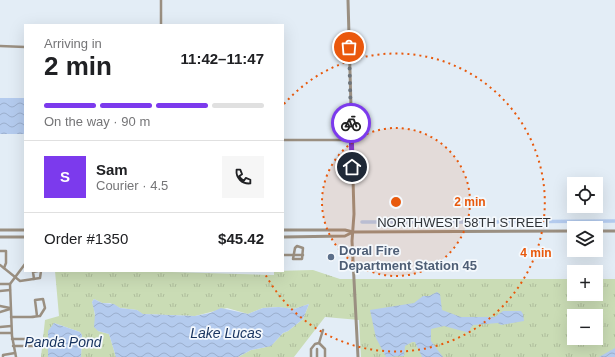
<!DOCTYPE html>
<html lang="en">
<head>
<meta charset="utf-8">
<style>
  body { margin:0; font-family:Helvetica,sans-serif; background:#f6f6f6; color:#202124; height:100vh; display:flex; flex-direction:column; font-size:15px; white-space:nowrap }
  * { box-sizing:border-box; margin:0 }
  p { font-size:13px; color:#757577 }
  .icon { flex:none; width:22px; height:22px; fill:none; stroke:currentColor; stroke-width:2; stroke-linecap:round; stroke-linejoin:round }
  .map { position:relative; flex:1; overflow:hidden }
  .panel { position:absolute; left:24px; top:24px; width:260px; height:248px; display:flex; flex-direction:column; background:#fff; border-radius:0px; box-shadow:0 4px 16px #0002 }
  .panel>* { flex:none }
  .buttons { position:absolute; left:567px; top:177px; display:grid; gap:8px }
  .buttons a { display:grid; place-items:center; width:36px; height:36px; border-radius:0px; background:#fff; box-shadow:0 4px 16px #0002; font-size:20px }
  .pin { position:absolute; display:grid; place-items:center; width:34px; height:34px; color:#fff; margin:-17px; border:2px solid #fff; border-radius:50%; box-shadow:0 1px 4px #0007 }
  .courier { position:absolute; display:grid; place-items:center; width:40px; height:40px; margin:-20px; border:3px solid #7c3aed; border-radius:50%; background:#fff; color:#222; box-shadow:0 1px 5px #0007 }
  .summary em { font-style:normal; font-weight:700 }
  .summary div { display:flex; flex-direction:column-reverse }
  .summary { display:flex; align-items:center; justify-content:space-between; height:68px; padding:0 20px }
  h1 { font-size:26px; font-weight:700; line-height:30px }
  .bar { display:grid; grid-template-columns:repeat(4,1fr); gap:6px 4px; align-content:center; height:48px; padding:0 20px }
  .bar i { height:5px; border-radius:3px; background:#e0e0e0 }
  .bar .active { background:#7c3aed }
  .bar p { grid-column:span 4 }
  .line { display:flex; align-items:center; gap:10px; padding:0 20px; border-top:1px solid #e0e0e0 }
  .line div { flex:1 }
  .round { display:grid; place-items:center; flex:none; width:42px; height:42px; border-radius:0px; background:#f6f6f6 }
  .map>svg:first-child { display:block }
</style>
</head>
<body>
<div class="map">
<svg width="615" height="357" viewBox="0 0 615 357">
  <defs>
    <pattern id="grass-tufts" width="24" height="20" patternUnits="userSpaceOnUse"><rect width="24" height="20" fill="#cadcb5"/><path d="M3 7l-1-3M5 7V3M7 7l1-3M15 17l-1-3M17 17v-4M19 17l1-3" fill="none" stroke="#aebd9c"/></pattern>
    <pattern id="water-waves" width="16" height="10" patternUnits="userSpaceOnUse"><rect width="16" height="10" fill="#b4cbee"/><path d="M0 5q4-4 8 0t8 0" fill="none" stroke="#9bafcd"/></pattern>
  </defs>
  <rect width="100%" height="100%" fill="#e3edf6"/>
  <!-- grass -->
  <path fill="url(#grass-tufts)" fill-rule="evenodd" d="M 313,270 L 340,279 L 574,279 L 574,294 L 596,294 L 596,279 L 615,279 L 615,357 L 361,357 L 359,320 L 325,317 L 294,357 L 238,357 L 251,350 L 271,346 L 283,333 L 288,331 L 303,319 L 309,304 L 294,309 L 279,307 L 263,308 L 248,314 L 227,308 L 195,316 L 142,314 L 137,310 L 120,308 L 110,303 L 102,303 L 94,299 L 92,302 C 96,312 94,321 98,331 L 109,334 L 116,357 L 81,357 L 82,335 L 80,332 L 54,323 L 48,336 L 48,357 L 41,357 L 45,320 L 59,316 L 55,271 L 138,271 L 274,275 L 274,271 ZM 574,316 L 596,316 L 596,338 L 574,338 Z"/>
  <!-- water -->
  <g fill="url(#water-waves)">
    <rect x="0" y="98" width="25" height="36"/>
    <polygon points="437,292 440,294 442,310 461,317 495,317 503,311 521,311 523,314 524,321 501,325 498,323 473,325 470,329 470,333 444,326 431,329 431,341 443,357 422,357 415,342 412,342 405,346 404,356 386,357 376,338 370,310 414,303 423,296 429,296"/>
    <polygon points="94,299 102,303 114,304 120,308 137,310 143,314 195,316 210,313 221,308 248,314 263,308 279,307 294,309 309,304 303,319 288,331 283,333 271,346 251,350 238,357 116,357 109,334 98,331 94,327 95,314 92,302"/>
    <polygon points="54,323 80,332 82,335 81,357 48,357 48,331"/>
    <polygon points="615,348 615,357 599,357"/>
  </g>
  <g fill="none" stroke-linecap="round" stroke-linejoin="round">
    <!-- canal -->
    <g stroke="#b4cbee" stroke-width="3.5">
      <polyline points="362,222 480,222"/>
      <polyline points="489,222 615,221"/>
    </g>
    <!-- minor -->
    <g stroke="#9a8f81" stroke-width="2.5">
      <polyline points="161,0 161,25"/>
      <polyline points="0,46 25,47"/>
      <polyline points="283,140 351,140"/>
      <polygon points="297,246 303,248 302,259 293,259 295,248"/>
      <polyline points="0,251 6,251 6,263 4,268"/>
      <polyline points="283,255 303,255"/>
      <polyline points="0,265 20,281 40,278 41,271"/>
      <polyline points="34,279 33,272 38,271"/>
      <polyline points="0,284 10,284"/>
      <polyline points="0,291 10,290"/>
      <polyline points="0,306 10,308"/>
      <polyline points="0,312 10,309"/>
      <path d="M 11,317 L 31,317 C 34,317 37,316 40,316 L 45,308 L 43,299 L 35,300 L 37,316"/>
      <polyline points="0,327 11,326"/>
      <polyline points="0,333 11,333"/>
      <polyline points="12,339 32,339 33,346 13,346"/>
      <polyline points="319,343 325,349 325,357"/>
      <polyline points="317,349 317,357"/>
      <polyline points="3,357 3,355 15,353"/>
      <polyline points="16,357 12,336 10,284 25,264"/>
      <polyline points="311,357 311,349 315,344 319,343 323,330"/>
    </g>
    <!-- tertiary -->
    <g stroke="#9a8f81" stroke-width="3">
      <polyline points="348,0 354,214 352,241 358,357"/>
      <polyline points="0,230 25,230"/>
      <polyline points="283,230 345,230 353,232 574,231"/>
      <polyline points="596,231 615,231"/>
      <polyline points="0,237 25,237"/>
      <polyline points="283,237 345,236 353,232"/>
    </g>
  </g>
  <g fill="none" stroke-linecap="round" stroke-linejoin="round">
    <!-- done -->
    <polyline stroke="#6e747a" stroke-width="4" stroke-dasharray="0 7.2" points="349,47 351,123"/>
    <!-- route -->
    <polyline stroke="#7c3aed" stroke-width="5" points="351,123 352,167"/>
  </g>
  <!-- distance rings -->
  <circle cx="396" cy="202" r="74" fill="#e8590c" fill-opacity=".12"/>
  <g fill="none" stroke="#e8590c" stroke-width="2" stroke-dasharray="2 4">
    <circle cx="396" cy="202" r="74"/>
    <path d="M284 104A149 149 0 1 1 264 272"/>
  </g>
  <!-- markers -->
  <circle fill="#5c6f8a" stroke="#f5f9fd" stroke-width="1.5" cx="331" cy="257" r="4"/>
  <g text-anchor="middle" stroke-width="3.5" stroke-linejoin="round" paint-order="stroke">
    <!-- street labels -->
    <g font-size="13" fill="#2f3337" stroke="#f5f9fd">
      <text x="464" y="227">NORTHWEST 58TH STREET</text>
    </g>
    <!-- service labels -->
    <g font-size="13" font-weight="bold" fill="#4e5e75" stroke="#f5f9fd" text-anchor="start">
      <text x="339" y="255">Doral Fire<tspan x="339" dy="15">Department Station 45</tspan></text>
    </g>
    <!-- water labels -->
    <g font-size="14" font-style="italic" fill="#16325e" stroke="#f5f9fd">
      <text x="226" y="338">Lake Lucas</text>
      <text x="63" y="347">Panda Pond</text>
    </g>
  </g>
  <circle cx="396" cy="202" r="6" fill="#e8590c" stroke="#f5f9fd" stroke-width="2"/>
  <g font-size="12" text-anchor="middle" font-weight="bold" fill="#e8590c" stroke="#f5f9fd" stroke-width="3.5" stroke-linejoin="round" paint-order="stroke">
    <text x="470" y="206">2 min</text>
    <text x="536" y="257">4 min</text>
  </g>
</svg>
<div class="buttons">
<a><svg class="icon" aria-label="locate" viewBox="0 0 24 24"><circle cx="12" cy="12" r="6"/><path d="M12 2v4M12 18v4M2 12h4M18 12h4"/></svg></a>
<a><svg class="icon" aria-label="layers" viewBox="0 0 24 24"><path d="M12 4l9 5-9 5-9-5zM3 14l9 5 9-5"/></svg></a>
<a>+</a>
<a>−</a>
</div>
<div class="pin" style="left:349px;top:47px;background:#ea580c"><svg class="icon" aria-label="bag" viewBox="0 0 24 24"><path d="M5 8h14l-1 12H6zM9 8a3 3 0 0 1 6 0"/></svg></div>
<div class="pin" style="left:352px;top:167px;background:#1f2937"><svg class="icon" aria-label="home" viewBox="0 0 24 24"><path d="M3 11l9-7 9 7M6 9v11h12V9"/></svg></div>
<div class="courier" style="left:351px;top:123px"><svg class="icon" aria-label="bike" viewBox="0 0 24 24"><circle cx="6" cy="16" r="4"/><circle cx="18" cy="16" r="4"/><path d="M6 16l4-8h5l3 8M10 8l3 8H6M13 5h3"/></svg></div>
<section class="panel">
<div class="summary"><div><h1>2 min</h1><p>Arriving in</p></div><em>11:42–11:47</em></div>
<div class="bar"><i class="active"></i><i class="active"></i><i class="active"></i><i></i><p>On the way · 90 m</p></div>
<div class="line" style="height:72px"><b class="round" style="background:#7c3aed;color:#fff">S</b><div><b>Sam</b><p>Courier · 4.5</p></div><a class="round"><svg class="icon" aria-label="phone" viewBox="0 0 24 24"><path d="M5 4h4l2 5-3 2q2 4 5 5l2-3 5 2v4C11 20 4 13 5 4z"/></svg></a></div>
<div class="line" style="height:52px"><div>Order #1350</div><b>$45.42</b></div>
</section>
</div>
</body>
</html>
